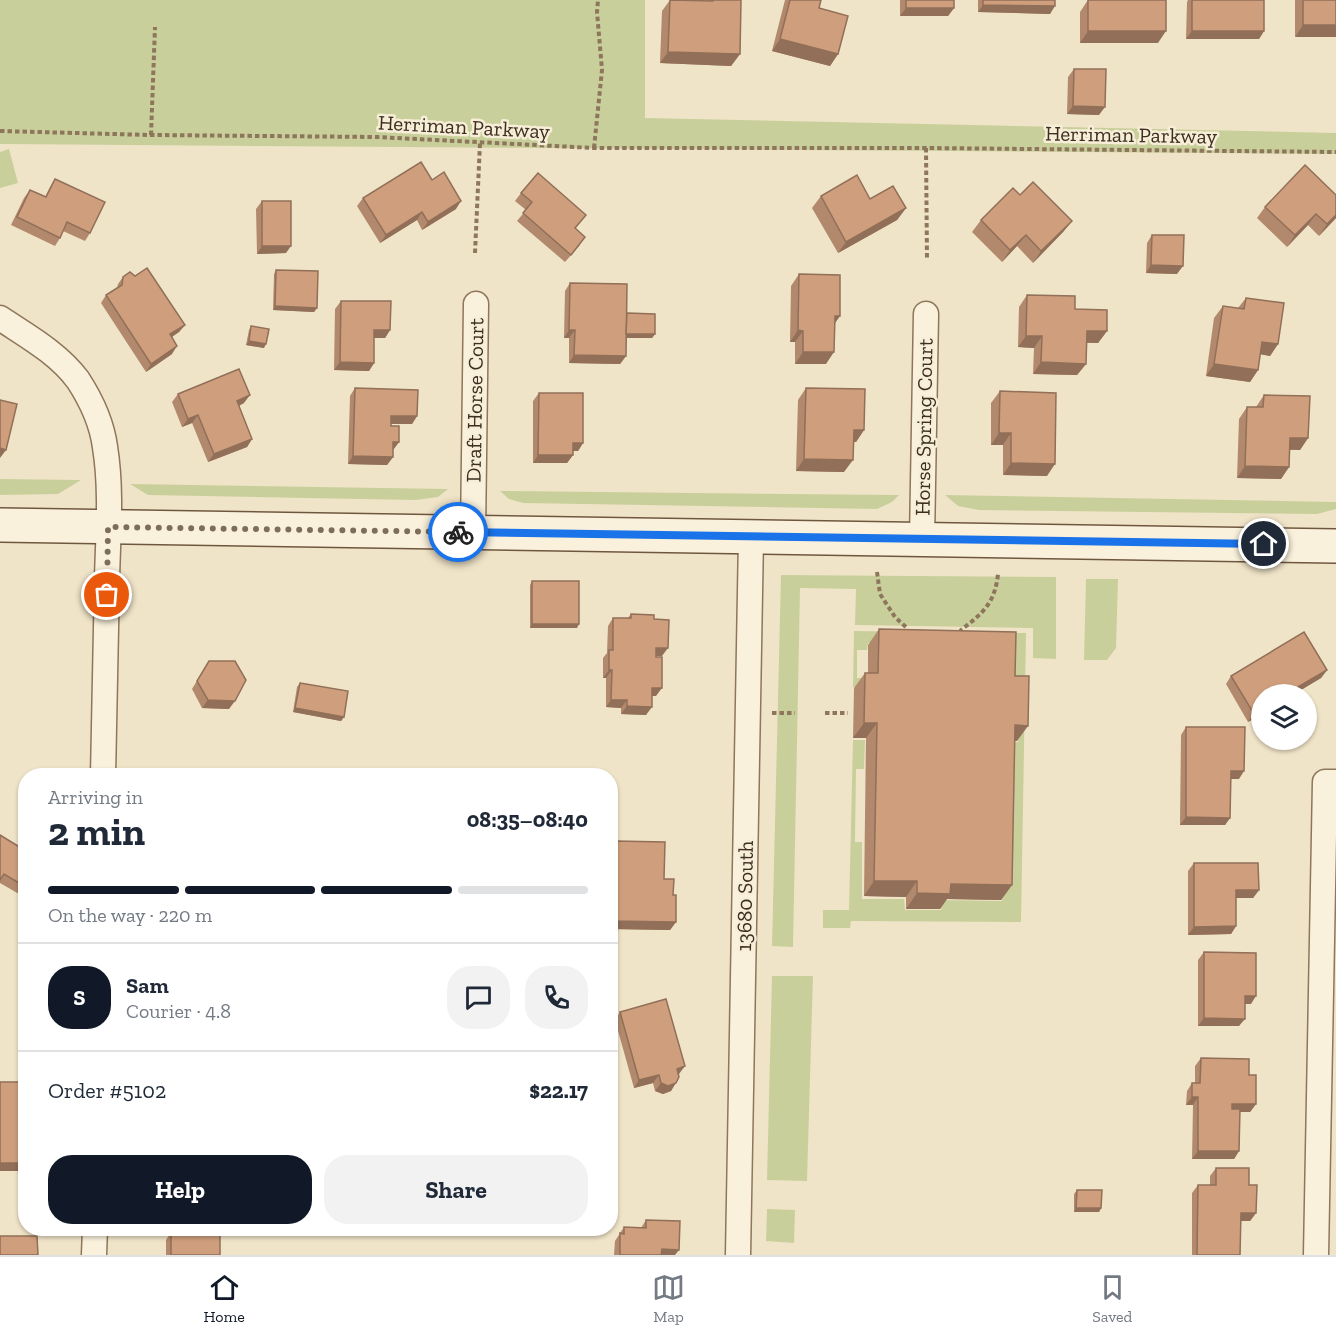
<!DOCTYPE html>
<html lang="en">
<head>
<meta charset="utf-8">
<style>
  body { margin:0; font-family:"Zilla Slab",serif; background:#f2f2f3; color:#1f2937; height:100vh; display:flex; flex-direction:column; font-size:22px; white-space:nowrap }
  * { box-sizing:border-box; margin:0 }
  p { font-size:20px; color:#747a83 }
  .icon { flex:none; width:33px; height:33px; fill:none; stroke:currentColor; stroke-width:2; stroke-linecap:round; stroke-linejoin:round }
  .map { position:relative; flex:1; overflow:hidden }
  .drawer { position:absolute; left:18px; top:768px; width:600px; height:468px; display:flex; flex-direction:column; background:#fff; border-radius:24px; box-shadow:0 2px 4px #0004 }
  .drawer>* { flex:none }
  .fabs { position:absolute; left:1251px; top:684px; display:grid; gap:12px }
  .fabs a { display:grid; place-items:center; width:66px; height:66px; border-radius:50%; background:#fff; box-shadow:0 2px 4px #0004; font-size:30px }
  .pin { position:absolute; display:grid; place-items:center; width:51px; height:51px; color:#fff; margin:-26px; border:3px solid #fff; border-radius:50%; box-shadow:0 2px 6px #0007 }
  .courier { position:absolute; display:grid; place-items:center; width:60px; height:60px; margin:-30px; border:4px solid #1a73e8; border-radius:50%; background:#fff; color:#222; box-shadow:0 2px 8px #0007 }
  .summary em { font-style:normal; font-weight:700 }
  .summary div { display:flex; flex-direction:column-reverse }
  .summary { display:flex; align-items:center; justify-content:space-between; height:102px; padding:0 30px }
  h1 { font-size:39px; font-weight:700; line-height:45px }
  .bar { display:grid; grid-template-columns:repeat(4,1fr); gap:9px 6px; align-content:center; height:72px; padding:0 30px }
  .bar i { height:8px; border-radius:4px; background:#e0e1e3 }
  .bar .selected { background:#111827 }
  .bar p { grid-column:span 4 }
  .line { display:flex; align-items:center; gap:15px; padding:0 30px; border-top:2px solid #e0e1e3 }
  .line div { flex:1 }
  .round { display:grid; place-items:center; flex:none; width:63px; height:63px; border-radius:24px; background:#f2f2f3 }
  .button { display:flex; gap:12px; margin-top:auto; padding:12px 30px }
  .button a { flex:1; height:69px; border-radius:24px; background:#111827; color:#fff; font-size:24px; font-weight:700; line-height:69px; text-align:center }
  .button a+a { background:#f2f2f3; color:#1f2937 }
  .menu { display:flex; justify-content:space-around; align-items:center; height:84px; border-top:2px solid #e0e1e3; background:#fff; font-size:16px; color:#747a83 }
  .menu a { display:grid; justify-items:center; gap:3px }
  .menu .selected { color:#111827 }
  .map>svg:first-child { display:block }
</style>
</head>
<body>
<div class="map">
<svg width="1336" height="1255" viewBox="0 0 1336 1255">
  <rect width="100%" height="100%" fill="#f0e4c8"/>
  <!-- green -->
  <g fill="#c9cf9b">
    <polygon points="0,0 645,0 645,118 1336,133 1336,154 0,144"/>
    <polygon points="9,149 18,183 0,188 0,152"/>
    <polygon points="0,479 81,480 58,494 0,495"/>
    <polygon points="130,484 448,489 438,497 416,500 148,495"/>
    <polygon points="500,491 899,495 892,502 877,509 523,503 509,499"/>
    <polygon points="945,495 1336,502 1336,509 1317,514 979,510 958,506"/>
    <polygon points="781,575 1056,577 1056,659 1033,658 1033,628 855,625 856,589 800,588 793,947 772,946"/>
    <polygon points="1086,579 1118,579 1116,648 1107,660 1084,660"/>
    <polygon points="854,631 1026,633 1021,922 851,921 850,928 823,928 823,910 849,910 853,740 865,740 864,769 856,769 855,842 862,842 862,899 904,899 905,910 941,910 942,900 1002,901 1006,743 1018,742 1019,692 1015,680 1015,652 1008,644 868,643 867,650 857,650 857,678 866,678 866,687 853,687"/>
    <polygon points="772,976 813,976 807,1181 767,1180"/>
    <polygon points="767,1209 795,1210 794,1243 766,1241"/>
  </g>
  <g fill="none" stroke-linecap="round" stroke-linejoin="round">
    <!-- minor casing -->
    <g stroke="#8d765c" stroke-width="27">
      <g id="minor">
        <path d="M 0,318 C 27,336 58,353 78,380 C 91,400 102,424 105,447 C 112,490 108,536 107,579 C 106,645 104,710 103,776"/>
        <polyline points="473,533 476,304"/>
        <polyline points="922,540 926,314"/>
        <polyline points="94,1255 95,1228"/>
        <polyline points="738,1255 751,537"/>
        <polyline points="1316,1255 1325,782 1336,782"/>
      </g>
    </g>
    <!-- secondary casing -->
    <g stroke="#6f573f" stroke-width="36">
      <polyline id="secondary" points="0,525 1336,546"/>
    </g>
    <!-- path -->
    <g stroke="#8d765c" stroke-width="4" stroke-dasharray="4.5 3" stroke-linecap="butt">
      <polyline points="0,131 151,135 377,137 594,148 926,148 1336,152"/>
      <polyline points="151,135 155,27"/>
      <polyline points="594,148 602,70 597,12 598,0"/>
      <polyline points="926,148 927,260"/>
      <polyline points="475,253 480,143"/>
      <polyline points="877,572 880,594 895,617 908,629 908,633"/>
      <path d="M 961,633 L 961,630 C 983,613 995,603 998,574"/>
      <polyline points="772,713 795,713"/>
      <polyline points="825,713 848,713"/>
    </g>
    <!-- minor -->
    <use href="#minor" stroke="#faf1dc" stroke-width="24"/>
    <!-- secondary -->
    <use href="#secondary" stroke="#faf1dc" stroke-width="33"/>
  </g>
  <!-- wall -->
  <g fill="#b2896c">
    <polygon points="670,0 706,1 706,0 741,0 740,54 731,66 660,63 662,11"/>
    <polygon points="785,0 821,0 819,8 838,54 830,66 772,51"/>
    <polygon points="900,0 954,0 954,8 948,16 900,16"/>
    <polygon points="978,0 1055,0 1050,14 978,12"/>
    <polygon points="1088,0 1158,43 1080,43 1080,12"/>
    <polygon points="1188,0 1264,0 1264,31 1259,39 1186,39 1187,2"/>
    <polygon points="1295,0 1336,0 1295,37"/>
    <polygon points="1074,69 1099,115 1067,114 1068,77"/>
    <polygon points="55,179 90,233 85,241 63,231 60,238 55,246 11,225 24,198 30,190 45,197 50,187"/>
    <polygon points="432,180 456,209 422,230 417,220 380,243 357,206 363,198"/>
    <polygon points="521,193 586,215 575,229 580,245 565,262 517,221 526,210 515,201"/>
    <polygon points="1020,195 1072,221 1063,232 1033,263 1017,246 1002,262 972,232 981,220"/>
    <polygon points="1336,195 1336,218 1319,236 1308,225 1287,247 1257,218 1265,207"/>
    <polygon points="821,196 870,199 906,208 897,220 838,253 812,208"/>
    <polygon points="262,201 286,253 257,254 256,209"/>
    <polygon points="1152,235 1177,274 1146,273 1147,243"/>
    <polygon points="276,270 317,308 314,312 273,310 274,274"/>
    <polygon points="799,274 840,316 835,323 826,364 795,364 795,342 790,342 791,286"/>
    <polygon points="123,277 185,325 179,332 172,337 172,354 146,372 101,303 106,295 117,288 118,284"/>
    <polygon points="570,283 627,313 655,334 652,338 626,338 626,356 620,364 569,363 569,338 564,338 565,291"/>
    <polygon points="1027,295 1075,309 1107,331 1098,343 1086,343 1086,364 1077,375 1033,374 1034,348 1018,347 1019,307"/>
    <polygon points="1246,298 1278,344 1270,356 1260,354 1258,370 1250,382 1206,376 1214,318 1223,306 1238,308"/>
    <polygon points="341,301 390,330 385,338 374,338 374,363 369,371 334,370 335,309"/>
    <polygon points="251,326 264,348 246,345 249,330"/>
    <polygon points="355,388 417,416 412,424 391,424 391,426 399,442 393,450 393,457 387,465 348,464 350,396"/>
    <polygon points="806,388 864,430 856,442 853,442 844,472 796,471 798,400"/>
    <polygon points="1000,391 1047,476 1003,475 1003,445 991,445 991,403"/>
    <polygon points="539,393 583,443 578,451 573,451 573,455 567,463 533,463 533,401"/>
    <polygon points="178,394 244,403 239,406 252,439 247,447 208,462 192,423 182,427 172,402"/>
    <polygon points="1264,395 1308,438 1300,450 1290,450 1289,467 1281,479 1237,478 1239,419 1247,407 1256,407"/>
    <polygon points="532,581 577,628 530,628 530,585"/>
    <polygon points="631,614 654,619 662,656 656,656 656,696 652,696 646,715 621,714 621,708 606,707 606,678 603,678 603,658 607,653 608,626 613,618 628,618"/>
    <polygon points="879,629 1015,676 1017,741 1014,741 1012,885 1001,900 947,899 940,909 906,909 906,897 864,896 866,738 853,738 854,688 865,673 868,673 868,645"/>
    <polygon points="209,661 229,709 202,708 192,689"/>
    <polygon points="1327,670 1321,678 1248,722 1226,684 1231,676"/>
    <polygon points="300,683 344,717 341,721 293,712 297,687"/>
    <polygon points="1186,727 1239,779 1230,779 1230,818 1225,825 1180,825 1181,735"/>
    <polygon points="0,835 26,884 19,894 0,883"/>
    <polygon points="615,841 664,879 673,895 676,922 670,930 610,929 610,848"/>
    <polygon points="1194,863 1259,890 1253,898 1236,898 1236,926 1231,934 1188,935 1188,871"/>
    <polygon points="1204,952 1251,1004 1245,1004 1239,1026 1198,1026 1198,960"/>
    <polygon points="620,1012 679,1074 671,1091 663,1094 655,1091 653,1083 634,1088 615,1020"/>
    <polygon points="1201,1058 1249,1075 1256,1104 1250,1112 1240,1112 1239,1151 1234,1159 1192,1159 1193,1105 1186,1105 1187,1091 1192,1083 1195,1083 1195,1066"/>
    <polygon points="1216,1168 1249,1185 1256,1213 1250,1221 1241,1221 1240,1255 1192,1255 1192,1193 1198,1185 1210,1185 1210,1176"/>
    <polygon points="1077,1190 1101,1208 1099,1212 1074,1212 1074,1194"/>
    <polygon points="646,1220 675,1255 614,1255 615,1241 624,1227 641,1228"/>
    <polygon points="185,1228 220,1228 220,1255 166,1255 166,1240 171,1232 185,1232"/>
  </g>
  <!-- shaded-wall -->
  <g fill="#916f58">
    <polygon points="983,5 1055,6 1050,14 978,12"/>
    <polygon points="906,8 954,8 948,16 900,16"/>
    <polygon points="1303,25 1336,25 1336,37 1295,37"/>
    <polygon points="1088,31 1166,31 1158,43 1080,43"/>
    <polygon points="1192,31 1264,31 1259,39 1186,39"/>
    <polygon points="780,39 838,54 830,66 772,51"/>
    <polygon points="668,52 740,54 731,66 660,63"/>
    <polygon points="1073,106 1105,107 1099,115 1067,114"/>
    <polygon points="461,201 456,209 422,230 428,222"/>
    <polygon points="906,208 897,220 838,253 846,242"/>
    <polygon points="422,212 417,220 380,243 386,235"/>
    <polygon points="1316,214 1308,225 1287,247 1295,235"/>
    <polygon points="1336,215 1336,218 1319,236 1327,224"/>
    <polygon points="1072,221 1063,232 1033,263 1041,251"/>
    <polygon points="1026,235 1017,246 1002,262 1010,250"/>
    <polygon points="262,246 291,246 286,253 257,254"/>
    <polygon points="1151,265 1183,266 1177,274 1146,273"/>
    <polygon points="275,306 317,308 314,312 273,310"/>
    <polygon points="835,316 840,316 832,327"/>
    <polygon points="185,325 179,332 164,342 170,334"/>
    <polygon points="374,330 390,330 385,338 369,338"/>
    <polygon points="569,330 575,330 569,338 564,338"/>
    <polygon points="798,330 803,331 795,342 790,342"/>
    <polygon points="1087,331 1107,331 1098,343 1078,342"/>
    <polygon points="626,334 655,334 652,338 624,338"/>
    <polygon points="1026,336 1042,336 1034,348 1018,347"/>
    <polygon points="249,341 266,344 264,348 246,345"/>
    <polygon points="1262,342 1278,344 1270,356 1254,353"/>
    <polygon points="177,346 172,354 146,372 151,364"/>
    <polygon points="803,352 834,352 826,364 795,364"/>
    <polygon points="574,355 626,356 620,364 569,363"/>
    <polygon points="340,362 374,363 369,371 334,370"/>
    <polygon points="1041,362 1086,364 1077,375 1033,374"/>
    <polygon points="1214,364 1258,370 1250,382 1206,376"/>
    <polygon points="250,395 244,403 231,409 237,401"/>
    <polygon points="198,415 192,423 182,427 188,419"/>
    <polygon points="391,416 417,416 412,424 386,424"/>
    <polygon points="854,430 864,430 856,442 845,442"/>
    <polygon points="999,433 1011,433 1003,445 991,445"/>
    <polygon points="1290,438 1308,438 1300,450 1282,449"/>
    <polygon points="252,439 247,447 208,462 214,454"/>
    <polygon points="393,442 399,442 393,450"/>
    <polygon points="573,443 583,443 578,451 568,451"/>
    <polygon points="0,448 6,450 0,458"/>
    <polygon points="538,455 573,455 567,463 533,463"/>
    <polygon points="353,456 393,457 387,465 348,464"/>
    <polygon points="804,459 853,460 844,472 796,471"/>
    <polygon points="1011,463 1055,464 1047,476 1003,475"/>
    <polygon points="1245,466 1289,467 1281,479 1237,478"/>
    <polygon points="532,624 579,624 577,628 530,628"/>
    <polygon points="656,648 668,648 662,656 651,656"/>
    <polygon points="609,670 612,670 606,678 603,678"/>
    <polygon points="1327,670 1321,678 1294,694 1286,694"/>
    <polygon points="652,688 662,688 656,696 646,696"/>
    <polygon points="208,700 235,701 229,709 202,708"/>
    <polygon points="611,700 627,700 621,708 606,707"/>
    <polygon points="627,706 652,707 646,715 621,714"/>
    <polygon points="295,708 344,717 341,721 293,712"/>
    <polygon points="1262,709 1262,714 1248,722 1254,714"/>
    <polygon points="864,723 877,723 866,738 853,738"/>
    <polygon points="1015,725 1028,726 1017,741 1004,741"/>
    <polygon points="1231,771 1244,771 1239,779 1225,779"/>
    <polygon points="1186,817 1230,818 1225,825 1180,825"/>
    <polygon points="874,881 917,881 906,897 864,896"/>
    <polygon points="951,884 1012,885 1001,900 947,899 940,909 906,909 917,893"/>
    <polygon points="1236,890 1259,890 1253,898 1230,898"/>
    <polygon points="613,921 676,922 670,930 610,929 610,925"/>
    <polygon points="1236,926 1231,934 1188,935 1194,927"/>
    <polygon points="1245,996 1256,996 1251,1004 1239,1004"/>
    <polygon points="1204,1018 1245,1019 1239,1026 1198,1026"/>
    <polygon points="685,1066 679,1074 671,1077 677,1069"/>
    <polygon points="659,1075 653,1083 634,1088 639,1080"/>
    <polygon points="661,1083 676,1083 671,1091 663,1094 655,1091"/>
    <polygon points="1192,1097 1198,1097 1193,1105 1186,1105"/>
    <polygon points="1232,1104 1256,1104 1250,1112 1226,1112"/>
    <polygon points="1198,1151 1239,1151 1234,1159 1192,1159"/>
    <polygon points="0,1163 26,1163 26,1166 22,1171 0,1171"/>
    <polygon points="1076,1208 1101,1208 1099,1212 1074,1212"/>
    <polygon points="1241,1213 1256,1213 1250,1221 1235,1221"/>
    <polygon points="662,1249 679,1250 675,1255 658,1255"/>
  </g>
  <!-- building -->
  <g fill="#cf9f7d" stroke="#916f58" stroke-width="1.5">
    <polygon points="670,0 713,1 713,0 741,0 740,54 668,52"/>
    <polygon points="790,0 821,0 819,8 848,16 838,54 780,39"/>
    <rect x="906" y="0" width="48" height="8"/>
    <polygon points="983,0 1055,0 1055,6 983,5"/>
    <rect x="1088" y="0" width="78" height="31"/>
    <rect x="1192" y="0" width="72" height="31"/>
    <rect x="1303" y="0" width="33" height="25"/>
    <polygon points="1074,69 1106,69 1105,107 1073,106"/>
    <polygon points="421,162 432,180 444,172 461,201 428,222 422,212 386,235 363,198"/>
    <polygon points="1305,165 1336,195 1336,215 1327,224 1316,214 1295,235 1265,207"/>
    <polygon points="538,173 586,215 575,228 585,237 571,255 523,213 532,202 521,193"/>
    <polygon points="857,175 870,199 893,186 906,208 846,242 821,196"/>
    <polygon points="55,179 105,202 90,233 67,222 60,238 17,217 30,190 46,197"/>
    <polygon points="1033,182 1072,221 1041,251 1026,235 1010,250 981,220 1013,188 1020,195"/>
    <rect x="262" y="201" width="29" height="45"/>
    <polygon points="1152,235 1184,235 1183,266 1151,265"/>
    <polygon points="147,268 185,325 170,334 177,346 151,364 106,295 122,285 123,277 130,272 135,276"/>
    <polygon points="276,270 318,271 317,308 275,306"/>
    <polygon points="799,274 840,275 840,316 835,316 834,352 803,352 803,331 798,330"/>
    <polygon points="570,283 627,284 626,356 574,355 575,330 569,330"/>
    <polygon points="1027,295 1075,296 1075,309 1107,310 1107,331 1087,331 1086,364 1041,362 1042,336 1026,336"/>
    <polygon points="1246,298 1284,303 1278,344 1262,342 1258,370 1214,364 1223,306 1244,309"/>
    <polygon points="341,301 391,301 390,330 374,330 374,363 340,362"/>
    <polygon points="627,313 655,314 655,334 626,334"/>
    <polygon points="251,326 269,329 266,344 249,341"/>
    <polygon points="239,369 250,395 237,401 252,439 214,454 198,415 188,419 178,394"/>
    <polygon points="355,388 418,390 417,416 391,416 391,426 399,426 399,442 393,442 393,457 353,456"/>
    <polygon points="806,388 865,389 864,430 854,430 853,460 804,459"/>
    <polygon points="1000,391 1056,393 1055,464 1011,463 1011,433 999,433"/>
    <polygon points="539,393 583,393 583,443 573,443 573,455 538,455"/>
    <polygon points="1264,395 1310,396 1308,438 1290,438 1289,467 1245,466 1247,407 1263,407"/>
    <polygon points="0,400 17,404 6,450 0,448"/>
    <rect x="532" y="581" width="47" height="43"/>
    <polygon points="631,614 654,615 654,619 669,620 668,648 656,648 656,657 662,657 662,688 652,688 652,707 627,706 627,700 611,700 612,670 609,670 609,650 613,650 613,618 631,618"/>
    <polygon points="879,629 1016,632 1015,676 1029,676 1028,726 1015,725 1012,885 951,884 950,894 917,893 917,881 874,881 877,723 864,723 865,673 878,673"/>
    <polygon points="1304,632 1327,670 1286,694 1262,694 1262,709 1254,714 1231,676"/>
    <polygon points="209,661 235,661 246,680 235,701 208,700 197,681"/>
    <polygon points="300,683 348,691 344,717 295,708"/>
    <polygon points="1186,727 1245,727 1244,771 1231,771 1230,818 1186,817"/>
    <polygon points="0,835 26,851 26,884 24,886 4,874 0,880"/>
    <polygon points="615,841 665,842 664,879 674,879 673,895 676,895 676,922 613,921"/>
    <polygon points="1194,863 1258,863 1259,890 1236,890 1236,926 1194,927"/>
    <polygon points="1204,952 1256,953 1256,996 1245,996 1245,1019 1204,1018"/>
    <polygon points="666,999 685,1066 677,1069 679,1077 676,1083 668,1086 661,1083 659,1075 639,1080 620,1012"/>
    <polygon points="1201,1058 1249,1059 1249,1075 1256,1075 1256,1104 1232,1104 1232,1109 1240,1109 1239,1151 1198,1151 1198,1097 1192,1097 1192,1083 1200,1083"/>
    <rect x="0" y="1082" width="26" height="81"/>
    <polygon points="1216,1168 1249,1168 1249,1185 1257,1185 1256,1213 1241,1213 1240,1255 1197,1255 1198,1185 1216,1185"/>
    <polygon points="1077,1190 1102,1190 1101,1208 1076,1208"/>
    <polygon points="646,1220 680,1221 679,1250 662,1249 661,1255 620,1255 620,1233 624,1234 624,1227 646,1228"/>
    <polygon points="191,1228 220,1228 220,1255 171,1255 171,1232 191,1232"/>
    <polygon points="0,1236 37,1236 38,1255 0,1255"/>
  </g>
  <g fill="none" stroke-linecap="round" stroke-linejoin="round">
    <!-- done -->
    <polyline stroke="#7c6e5b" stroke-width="6" stroke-dasharray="0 10.8" points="107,595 108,527 458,532"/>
    <!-- route -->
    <polyline stroke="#1a73e8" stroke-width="8" points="458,532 1264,544"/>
  </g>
  <g text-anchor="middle" stroke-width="5" stroke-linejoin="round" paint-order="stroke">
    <!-- street labels -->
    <g font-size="21" fill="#3d2e20" stroke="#f7eed8">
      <text transform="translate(464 127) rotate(3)" y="7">Herriman Parkway</text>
      <text transform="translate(1131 135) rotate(1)" y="7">Herriman Parkway</text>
      <text transform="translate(475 400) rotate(-89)" y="7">Draft Horse Court</text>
      <text transform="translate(924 427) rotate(-89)" y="7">Horse Spring Court</text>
      <text transform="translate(745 896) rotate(-89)" y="7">13680 South</text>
    </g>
  </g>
</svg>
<div class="fabs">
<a><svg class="icon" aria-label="layers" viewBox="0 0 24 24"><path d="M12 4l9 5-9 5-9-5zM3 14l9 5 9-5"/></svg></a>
</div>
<div class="pin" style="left:107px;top:595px;background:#ea580c"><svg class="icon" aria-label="bag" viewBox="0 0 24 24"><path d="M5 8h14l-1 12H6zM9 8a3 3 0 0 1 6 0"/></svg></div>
<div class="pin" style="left:1264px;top:544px;background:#1f2937"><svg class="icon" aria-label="home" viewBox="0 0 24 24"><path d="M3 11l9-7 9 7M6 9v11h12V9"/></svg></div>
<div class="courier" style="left:458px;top:532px"><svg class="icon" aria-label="bike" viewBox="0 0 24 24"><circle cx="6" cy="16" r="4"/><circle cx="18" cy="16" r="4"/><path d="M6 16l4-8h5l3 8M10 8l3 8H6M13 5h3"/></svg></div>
<section class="drawer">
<div class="summary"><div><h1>2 min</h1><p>Arriving in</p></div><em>08:35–08:40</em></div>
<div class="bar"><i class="selected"></i><i class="selected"></i><i class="selected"></i><i></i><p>On the way · 220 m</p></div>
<div class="line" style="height:108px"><b class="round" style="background:#111827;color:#fff">S</b><div><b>Sam</b><p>Courier · 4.8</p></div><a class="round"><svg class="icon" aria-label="chat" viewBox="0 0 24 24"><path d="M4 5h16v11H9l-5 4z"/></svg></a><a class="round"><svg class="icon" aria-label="phone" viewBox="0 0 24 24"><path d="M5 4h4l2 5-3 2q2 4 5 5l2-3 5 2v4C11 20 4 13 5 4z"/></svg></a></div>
<div class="line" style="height:78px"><div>Order #5102</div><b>$22.17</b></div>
<div class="button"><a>Help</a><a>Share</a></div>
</section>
</div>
<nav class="menu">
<a class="selected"><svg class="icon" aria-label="home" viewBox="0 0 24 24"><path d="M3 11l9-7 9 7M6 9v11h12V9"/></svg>Home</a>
<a><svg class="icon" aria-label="map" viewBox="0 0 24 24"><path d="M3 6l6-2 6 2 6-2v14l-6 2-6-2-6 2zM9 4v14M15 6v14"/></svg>Map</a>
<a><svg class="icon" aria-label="saved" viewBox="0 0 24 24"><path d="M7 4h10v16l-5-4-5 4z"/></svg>Saved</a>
</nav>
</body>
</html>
